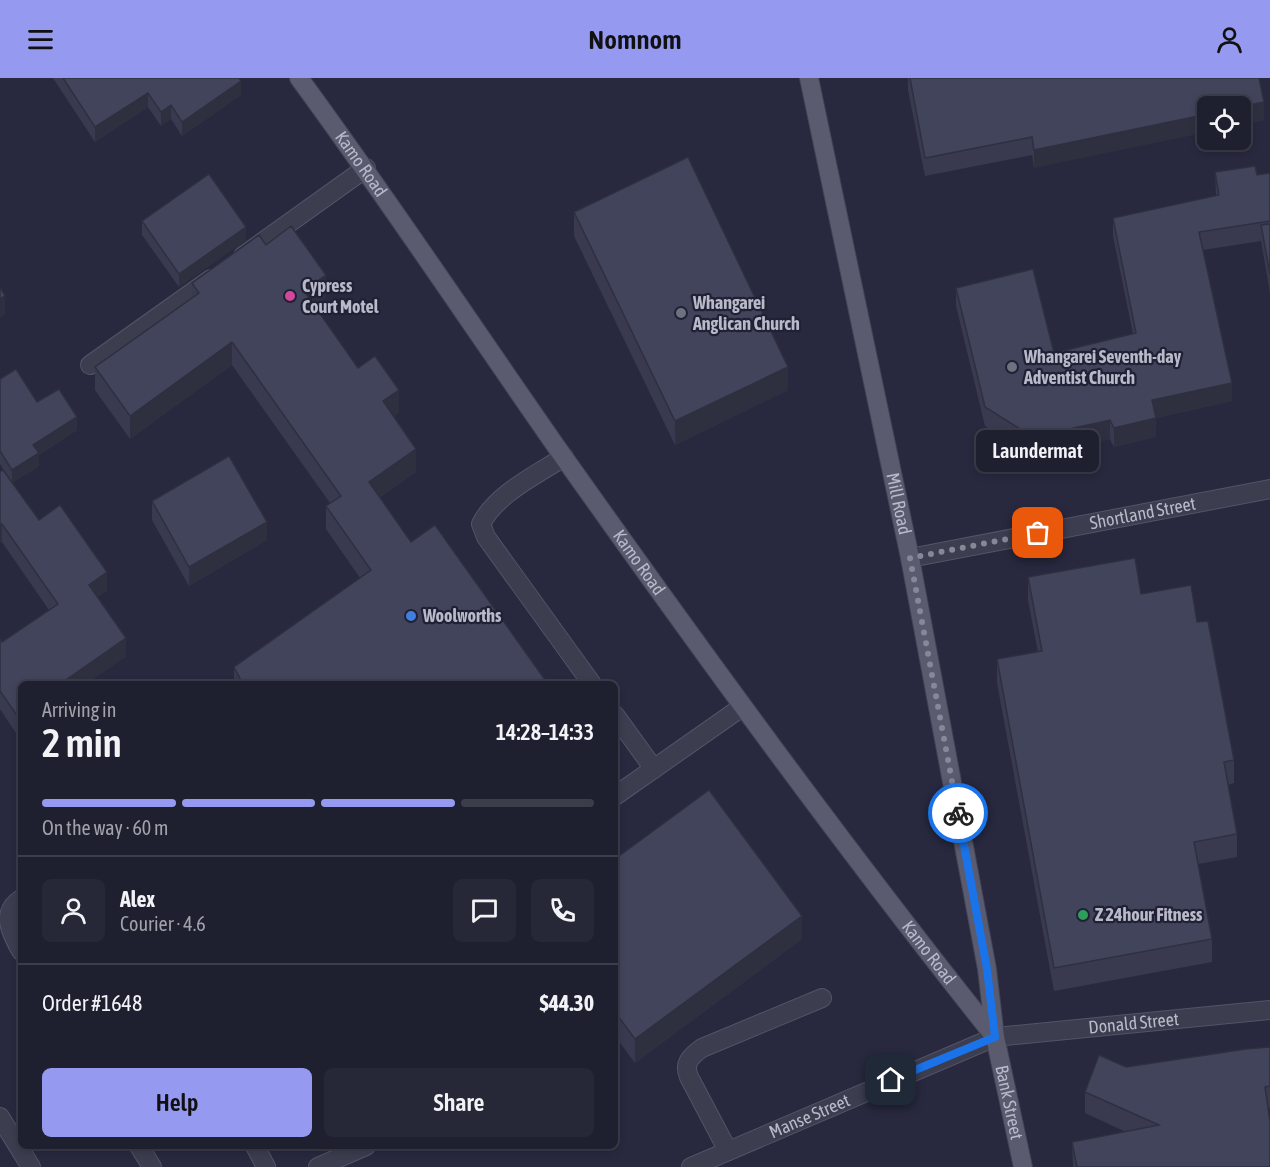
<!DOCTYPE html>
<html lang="en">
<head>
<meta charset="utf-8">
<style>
  body { margin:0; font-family:"Asap Condensed",sans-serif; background:#262737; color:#f1f3f6; height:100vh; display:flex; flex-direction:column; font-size:22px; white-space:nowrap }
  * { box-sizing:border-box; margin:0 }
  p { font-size:20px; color:#a1a2aa }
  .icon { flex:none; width:33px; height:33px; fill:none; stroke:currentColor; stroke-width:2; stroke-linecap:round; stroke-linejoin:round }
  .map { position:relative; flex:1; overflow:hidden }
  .drawer { position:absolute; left:18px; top:603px; width:600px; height:468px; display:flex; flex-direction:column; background:#1e1f2f; border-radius:9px; box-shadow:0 3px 9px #0003,0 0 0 2px #3c3d4b }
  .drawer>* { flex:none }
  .buttons { position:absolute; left:1197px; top:18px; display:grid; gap:12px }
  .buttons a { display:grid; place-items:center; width:54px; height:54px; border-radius:9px; background:#1e1f2f; box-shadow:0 3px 9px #0003,0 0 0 2px #3c3d4b; font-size:30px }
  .pin { position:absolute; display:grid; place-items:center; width:51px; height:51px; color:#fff; margin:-26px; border-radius:12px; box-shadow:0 3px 9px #0006 }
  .courier { position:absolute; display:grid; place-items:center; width:60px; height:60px; margin:-30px; border:4px solid #1a73e8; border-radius:50%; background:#fff; color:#222; box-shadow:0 2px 8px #0007 }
  .bubble { position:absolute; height:42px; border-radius:9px; background:#1e1f2f; box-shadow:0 3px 9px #0003,0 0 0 2px #3c3d4b; font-size:20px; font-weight:600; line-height:42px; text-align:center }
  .headline em { font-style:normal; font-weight:600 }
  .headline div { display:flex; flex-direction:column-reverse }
  .headline { display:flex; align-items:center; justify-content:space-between; height:102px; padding:0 24px }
  h1 { font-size:39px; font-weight:600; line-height:45px }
  .bar { display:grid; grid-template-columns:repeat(4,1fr); gap:9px 6px; align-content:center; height:72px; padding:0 24px }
  .bar i { height:8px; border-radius:4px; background:#3c3d4b }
  .bar .active { background:#9699f0 }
  .bar p { grid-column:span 4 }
  .line { display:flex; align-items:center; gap:15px; padding:0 24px; border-top:2px solid #3c3d4b }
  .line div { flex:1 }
  .round { display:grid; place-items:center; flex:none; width:63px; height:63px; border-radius:9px; background:#262737 }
  .button { display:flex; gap:12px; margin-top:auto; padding:12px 24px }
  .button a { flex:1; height:69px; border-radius:9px; background:#9699f0; color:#111; font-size:24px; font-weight:600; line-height:69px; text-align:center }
  .button a+a { background:#262737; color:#f1f3f6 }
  header { display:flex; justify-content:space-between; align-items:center; height:78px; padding:0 24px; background:#9699f0; color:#111; font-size:27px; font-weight:600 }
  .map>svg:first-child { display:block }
</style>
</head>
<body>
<header><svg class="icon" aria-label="menu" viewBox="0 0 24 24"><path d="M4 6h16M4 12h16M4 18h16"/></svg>Nomnom<svg class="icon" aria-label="person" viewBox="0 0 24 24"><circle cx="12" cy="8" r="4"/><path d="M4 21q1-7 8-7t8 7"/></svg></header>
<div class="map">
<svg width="1270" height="1089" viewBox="0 0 1270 1089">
  <rect width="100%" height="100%" fill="#28293f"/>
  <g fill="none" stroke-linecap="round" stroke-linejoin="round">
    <!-- minor casing -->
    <g stroke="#535466" stroke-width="20">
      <g id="minor">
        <polyline points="243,178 366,90"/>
        <polyline points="90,287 211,201"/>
        <path d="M 564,379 C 536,397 496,416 481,446 L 486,459 L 592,606"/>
        <path id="s1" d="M 910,480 L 1270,411"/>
        <polyline points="615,637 654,691"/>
        <polyline points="615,718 742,629"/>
        <path d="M 21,821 C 0,835 11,855 21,873"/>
        <polyline points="0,1039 31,1089"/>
        <polyline points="139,1068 152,1089"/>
        <polyline points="255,1068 266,1089"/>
        <path d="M 728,1073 L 689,999 C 683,985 691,978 702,970 L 822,920"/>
        <polyline points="318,1089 366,1068"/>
        <path id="s2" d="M 691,1089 L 995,959 L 1270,932"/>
      </g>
    </g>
    <!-- major casing -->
    <g stroke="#424355" stroke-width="20">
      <g id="major">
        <path id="s3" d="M 299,0 C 391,125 476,254 565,381 C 704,577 845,771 995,959"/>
        <path id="s4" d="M 809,0 L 910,480 L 987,891 L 995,959 L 1023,1089"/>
      </g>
    </g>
    <!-- minor -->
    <use href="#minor" stroke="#3c3d4f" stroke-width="18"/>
    <!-- major -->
    <use href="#major" stroke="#5a5b6f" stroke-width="18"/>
  </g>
  <!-- wall -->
  <g fill="#393a4f">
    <polygon points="53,0 239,0 241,17 182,58 171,41 161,48 148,29 95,64"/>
    <polygon points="908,0 1259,0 1264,42 1240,47 1240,28 1034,90 1032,77 925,98 908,12"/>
    <polygon points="1215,94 1257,97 1270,95 1270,215 1261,163 1203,172 1232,323 1156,340 1156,359 1114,369 1110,361 1033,377 985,348 956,228 956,210 1054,275 1133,256 1113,158 1113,140 1216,118"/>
    <polygon points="574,134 788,312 675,367 574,158"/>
    <polygon points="142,143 246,162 179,209 142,157"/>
    <polygon points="192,205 326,220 314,228 358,290 399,335 394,338 416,394 380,419 411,464 548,606 234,606 234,589 360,500 326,451 326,428 330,425 232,287 130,361 95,312 95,289 192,219"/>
    <polygon points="0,301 37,324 77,352 39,377 39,388 12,405 39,442 107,513 97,519 126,579 21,606 21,651 16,655 0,631 0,561 2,564 49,532 2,464 0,394 9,401 0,386"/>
    <polygon points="152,423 267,462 189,508 152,442"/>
    <polygon points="1028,499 1141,516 1197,544 1234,682 1234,705 1228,707 1237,756 1237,779 1198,786 1212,861 1212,884 1054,913 997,605 997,581 1038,574 1028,522"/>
    <polygon points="615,781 802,861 635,985 615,958"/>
    <polygon points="1270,969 1270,1030 1268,1030 1270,1089 1073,1089 1072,1064 1126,1054 1085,1035 1085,1014 1126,989"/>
  </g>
  <!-- shaded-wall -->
  <g fill="#2e3040">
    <polygon points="241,3 241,17 182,58 182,44"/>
    <polygon points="148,15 148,29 95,64 95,49"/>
    <polygon points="1264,24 1264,42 1240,47 1240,29"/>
    <polygon points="171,27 171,41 161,48 161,34"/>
    <polygon points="1208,36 1208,54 1034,90 1034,72"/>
    <polygon points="246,149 246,162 179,209 179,196"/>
    <polygon points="326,197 326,220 304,236 304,213"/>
    <polygon points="5,218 5,236 0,240 0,221"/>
    <polygon points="232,264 232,287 130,361 130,338"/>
    <polygon points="788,289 788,312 675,367 675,343"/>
    <polygon points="1232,305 1232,323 1152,341 1152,322"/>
    <polygon points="399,312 399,335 383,346 383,323"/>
    <polygon points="77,339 77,352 39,377 39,388 12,405 12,392 33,367"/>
    <polygon points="1156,340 1156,359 1114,369 1114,350"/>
    <polygon points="1110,342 1110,361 1033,377 1033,359"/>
    <polygon points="416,371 416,394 369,426 369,404"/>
    <polygon points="267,444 267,462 189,508 189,489"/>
    <polygon points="2,446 2,464 0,465 0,447"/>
    <polygon points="107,494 107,513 89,525 89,507"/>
    <polygon points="126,560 126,579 86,606 60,606"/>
    <polygon points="21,633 21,651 16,655 16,636"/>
    <polygon points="802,838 802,861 635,985 635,961"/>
  </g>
  <!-- building -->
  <g fill="#42445c" stroke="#2e3040" stroke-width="1.5">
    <polygon points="63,0 239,0 241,3 182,44 171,27 161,34 148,15 95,49"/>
    <polygon points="910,0 1259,0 1264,24 1240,29 1208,28 1208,36 1034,72 1032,59 925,80"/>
    <polygon points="688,79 788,289 675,343 574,134"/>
    <polygon points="1255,88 1257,97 1270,95 1270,143 1199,154 1232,305 1152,322 1156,340 1114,350 1110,342 1033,359 985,329 956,210 1033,191 1054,275 1136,255 1113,140 1219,117 1215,94"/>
    <polygon points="209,96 246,149 179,196 142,143"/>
    <polygon points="1270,146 1270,196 1261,147"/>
    <polygon points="291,148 326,197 304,213 358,290 375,278 399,312 383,323 416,371 369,404 411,464 435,447 548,606 243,606 234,589 371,492 326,428 341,418 232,264 130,338 95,289 199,215 192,205 259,157 266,167"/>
    <polygon points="0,209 5,218 0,221"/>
    <polygon points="16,291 37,324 59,311 77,339 33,367 39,375 12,392 0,373 0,301"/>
    <polygon points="229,378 267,444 189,489 152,423"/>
    <polygon points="3,392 39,442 60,427 107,494 89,507 126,560 60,606 21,606 21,633 16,636 0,613 0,561 2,564 58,526 2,446 0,447 0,394"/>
    <polygon points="1135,480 1141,516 1191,507 1197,544 1208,543 1234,682 1224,684 1237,756 1194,764 1212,861 1054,890 997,581 1042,573 1028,499"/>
    <polygon points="709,712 802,838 635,961 615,934 615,781"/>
    <polygon points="1270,969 1270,1008 1265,1009 1270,1044 1270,1089 1077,1089 1072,1064 1159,1047 1085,1014 1099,977 1126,989 1246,971"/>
  </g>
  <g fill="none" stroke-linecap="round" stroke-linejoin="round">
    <!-- done -->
    <polyline stroke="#868799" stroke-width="6" stroke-dasharray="0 10.8" points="958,735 910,480 1038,455"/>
    <!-- route -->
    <polyline stroke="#1a73e8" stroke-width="8" points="891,1002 995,959 987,891 958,735"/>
  </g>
  <!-- markers -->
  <circle fill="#d1479c" stroke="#202134" stroke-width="2" cx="290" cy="218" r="6"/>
  <g fill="#6b7280" stroke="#202134" stroke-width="2">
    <circle cx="681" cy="235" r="6"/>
    <circle cx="1012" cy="289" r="6"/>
  </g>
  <circle fill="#3f7fe0" stroke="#202134" stroke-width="2" cx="411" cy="538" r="6"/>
  <circle fill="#2e9e5b" stroke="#202134" stroke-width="2" cx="1083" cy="837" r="6"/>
  <g text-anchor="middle" stroke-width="4.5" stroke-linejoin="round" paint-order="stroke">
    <!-- street labels -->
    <g font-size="18" fill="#b8b9c9" stroke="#202134">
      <text dy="6" stroke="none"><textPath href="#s3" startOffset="106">Kamo Road</textPath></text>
      <text dy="6" stroke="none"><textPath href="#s4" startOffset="435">Mill Road</textPath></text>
      <text dy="6" stroke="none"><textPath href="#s1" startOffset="237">Shortland Street</textPath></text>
      <text dy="6" stroke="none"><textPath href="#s3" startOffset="592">Kamo Road</textPath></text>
      <text dy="6" stroke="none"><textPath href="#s3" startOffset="1078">Kamo Road</textPath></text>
      <text dy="6" stroke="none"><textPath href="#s2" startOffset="470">Donald Street</textPath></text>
      <text dy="6" stroke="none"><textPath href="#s4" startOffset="1044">Bank Street</textPath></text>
      <text dy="6" stroke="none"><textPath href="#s2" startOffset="129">Manse Street</textPath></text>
    </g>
    <!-- poi labels -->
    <g font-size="18" font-weight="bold" fill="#b8b9c9" stroke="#202134" text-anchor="start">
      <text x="302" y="214">Cypress<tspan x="302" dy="21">Court Motel</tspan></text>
      <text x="693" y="231">Whangarei<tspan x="693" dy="21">Anglican Church</tspan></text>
      <text x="1024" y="285">Whangarei Seventh-day<tspan x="1024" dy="21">Adventist Church</tspan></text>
      <text x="423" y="544">Woolworths</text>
      <text x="1095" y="843">Z 24hour Fitness</text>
    </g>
  </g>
</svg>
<div class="buttons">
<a><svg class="icon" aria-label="locate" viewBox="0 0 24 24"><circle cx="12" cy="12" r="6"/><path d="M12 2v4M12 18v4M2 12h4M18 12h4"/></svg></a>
</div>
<div class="pin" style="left:1038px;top:455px;background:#ea580c"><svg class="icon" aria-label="bag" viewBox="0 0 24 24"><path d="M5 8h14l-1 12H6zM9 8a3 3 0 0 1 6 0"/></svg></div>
<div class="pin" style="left:891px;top:1002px;background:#1f2937"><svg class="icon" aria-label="home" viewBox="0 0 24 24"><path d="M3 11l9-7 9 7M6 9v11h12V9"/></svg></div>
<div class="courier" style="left:958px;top:735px"><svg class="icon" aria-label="bike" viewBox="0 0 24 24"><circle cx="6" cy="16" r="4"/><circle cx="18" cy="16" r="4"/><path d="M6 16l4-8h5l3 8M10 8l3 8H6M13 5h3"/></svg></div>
<div class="bubble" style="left:976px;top:352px;width:123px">Laundermat</div>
<section class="drawer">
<div class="headline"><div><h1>2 min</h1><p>Arriving in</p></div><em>14:28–14:33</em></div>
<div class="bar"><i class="active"></i><i class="active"></i><i class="active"></i><i></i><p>On the way · 60 m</p></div>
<div class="line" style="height:108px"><a class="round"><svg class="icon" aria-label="person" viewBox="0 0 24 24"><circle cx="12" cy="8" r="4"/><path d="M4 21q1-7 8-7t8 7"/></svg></a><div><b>Alex</b><p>Courier · 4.6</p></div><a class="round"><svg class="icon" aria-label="chat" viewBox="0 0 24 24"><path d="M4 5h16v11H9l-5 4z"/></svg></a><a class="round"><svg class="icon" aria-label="phone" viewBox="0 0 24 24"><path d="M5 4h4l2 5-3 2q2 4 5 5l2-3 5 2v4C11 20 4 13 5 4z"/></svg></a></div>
<div class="line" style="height:78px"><div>Order #1648</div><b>$44.30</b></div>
<div class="button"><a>Help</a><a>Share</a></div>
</section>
</div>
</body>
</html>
